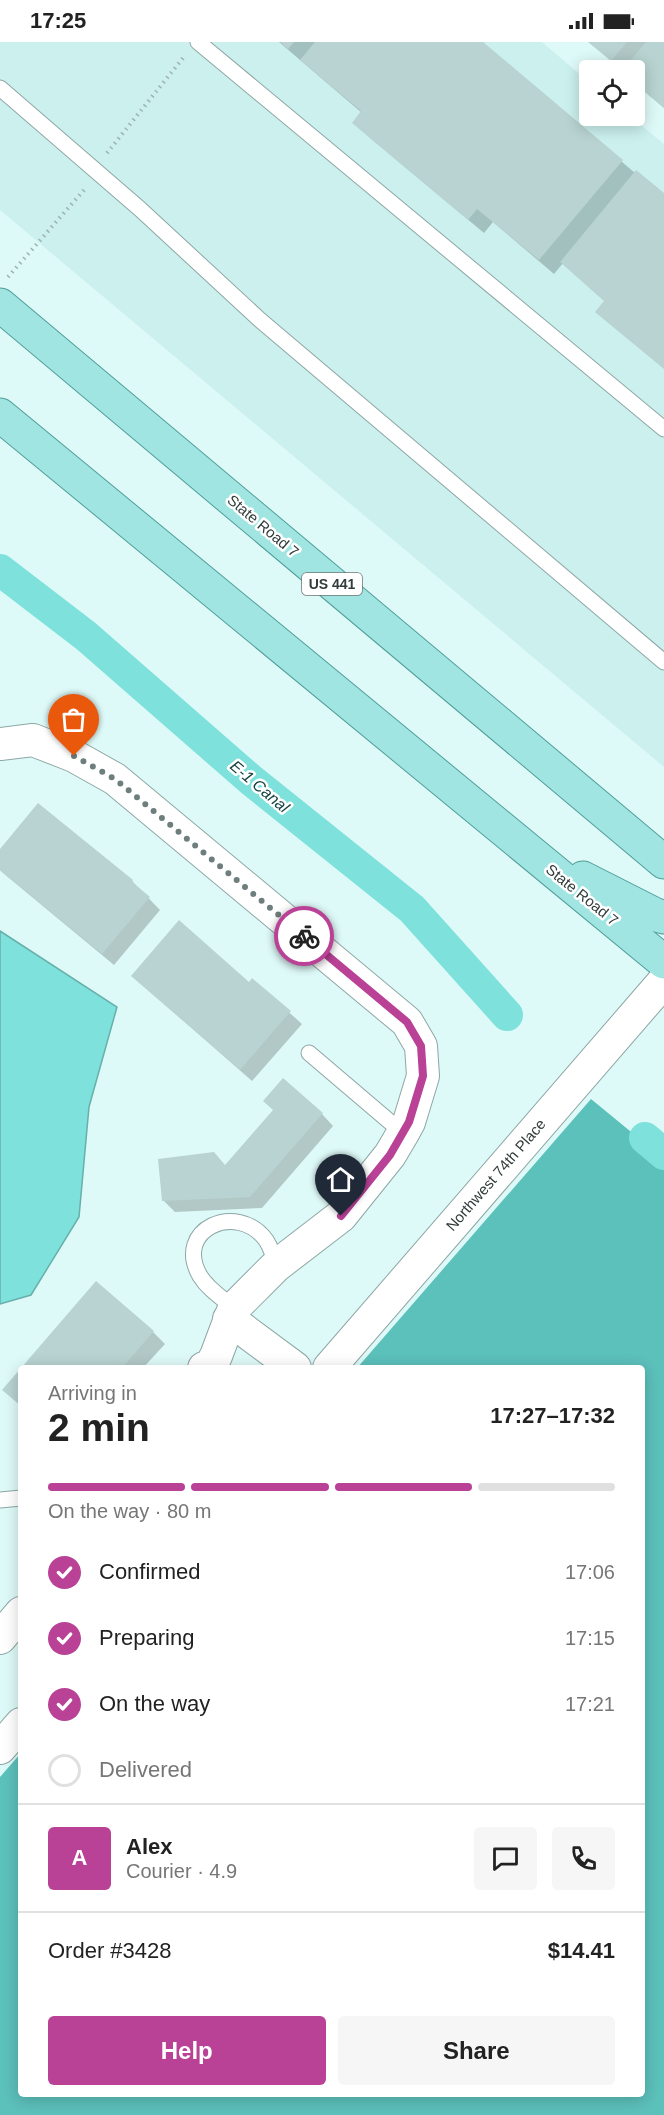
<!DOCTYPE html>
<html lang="en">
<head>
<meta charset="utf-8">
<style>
  body { margin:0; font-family:Arial,sans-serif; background:#f6f6f6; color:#222; height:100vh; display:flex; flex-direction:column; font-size:22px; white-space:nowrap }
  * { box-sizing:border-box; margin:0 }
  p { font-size:20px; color:#767676 }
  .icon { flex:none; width:33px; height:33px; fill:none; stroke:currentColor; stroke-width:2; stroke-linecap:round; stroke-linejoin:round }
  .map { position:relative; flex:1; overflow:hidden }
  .drawer { position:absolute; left:18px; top:1323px; width:627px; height:732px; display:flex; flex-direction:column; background:#fff; border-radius:6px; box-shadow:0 3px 15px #0003 }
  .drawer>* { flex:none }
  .tools { position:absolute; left:579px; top:18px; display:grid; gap:12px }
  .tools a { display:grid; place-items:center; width:66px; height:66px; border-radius:6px; background:#fff; box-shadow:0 3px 15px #0003; font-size:30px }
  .pin { position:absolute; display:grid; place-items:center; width:51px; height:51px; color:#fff; margin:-62px -26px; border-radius:50% 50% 50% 0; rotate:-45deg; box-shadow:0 0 6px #0007 }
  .pin .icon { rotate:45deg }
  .courier { position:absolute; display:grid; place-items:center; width:60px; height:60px; margin:-30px; border:4px solid #b94196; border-radius:50%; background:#fff; color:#222; box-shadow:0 2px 8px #0007 }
  .head em { font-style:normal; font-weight:600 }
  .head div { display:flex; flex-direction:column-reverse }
  .head { display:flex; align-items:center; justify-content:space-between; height:102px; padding:0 30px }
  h1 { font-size:39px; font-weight:600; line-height:45px }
  .bar { display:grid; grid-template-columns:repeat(4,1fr); gap:9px 6px; align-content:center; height:72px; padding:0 30px }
  .bar i { height:8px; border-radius:4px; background:#e0e0e0 }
  .bar .current { background:#b94196 }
  .bar p { grid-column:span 4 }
  .line { display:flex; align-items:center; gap:15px; padding:0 30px; border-top:2px solid #e0e0e0 }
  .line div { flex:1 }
  .round { display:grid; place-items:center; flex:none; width:63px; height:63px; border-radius:6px; background:#f6f6f6 }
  ol { padding:0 30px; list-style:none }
  li { display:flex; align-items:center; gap:18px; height:66px }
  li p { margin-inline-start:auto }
  li .icon { padding:6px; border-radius:50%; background:#b94196; color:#fff; stroke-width:4 }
  li:last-child { color:#767676 }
  li i { width:33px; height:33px; border:3px solid #e0e0e0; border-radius:50% }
  .cta { display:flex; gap:12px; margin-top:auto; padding:12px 30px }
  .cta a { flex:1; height:69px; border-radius:6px; background:#b94196; color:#fff; font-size:24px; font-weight:600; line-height:69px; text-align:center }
  .cta a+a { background:#f6f6f6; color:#222 }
  .status { display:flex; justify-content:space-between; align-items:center; height:42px; padding:0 30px; background:#fff; direction:ltr }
  .status svg { height:16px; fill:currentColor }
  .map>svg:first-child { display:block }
</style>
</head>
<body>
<div class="status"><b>17:25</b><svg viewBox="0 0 49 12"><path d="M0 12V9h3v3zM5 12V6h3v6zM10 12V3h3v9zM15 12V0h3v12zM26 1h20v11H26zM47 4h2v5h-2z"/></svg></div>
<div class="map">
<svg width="664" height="2073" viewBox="0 0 664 2073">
  <rect width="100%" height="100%" fill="#defaf8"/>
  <!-- built -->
  <polygon fill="#cbf0ed" points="0,0 542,0 589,40 590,74 630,74 664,102 664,725 0,168"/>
  <!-- forest -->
  <polygon fill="#5cc0bb" points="591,1057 664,1117 664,2073 0,2073 0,1735 21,1711 21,2052 642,2052 642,1326 357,1326"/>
  <!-- water -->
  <polygon fill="#7ee1db" stroke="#67b0ab" stroke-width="1.5" points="0,889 117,965 89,1065 79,1175 31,1253 0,1262"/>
  <!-- shadow -->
  <g fill="#0003">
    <polygon points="279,0 481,0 635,131 664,153 664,326 606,259 563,221 554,232 493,180 484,191 369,95 362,71"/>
    <polygon points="590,0 664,0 664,66 634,40 634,28 622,28"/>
    <polygon points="0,809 132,839 160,868 114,923 3,831 0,828"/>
    <polygon points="253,938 302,982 252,1039 145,945 249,942"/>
    <polygon points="274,1068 322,1072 333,1084 262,1166 175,1170 163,1158 226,1124"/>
    <polygon points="153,1290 165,1302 143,1326 23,1326"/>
  </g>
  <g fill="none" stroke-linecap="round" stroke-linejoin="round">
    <!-- canal -->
    <g stroke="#7ee1db" stroke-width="32">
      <polyline points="0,528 86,594 251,738 412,867 507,973"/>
      <polyline points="645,1096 664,1112"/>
    </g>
  </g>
  <!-- building -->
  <g fill="#b8d3d1">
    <polygon points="280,0 294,0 288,7"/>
    <polygon points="315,0 483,0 623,118 539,218 477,167 468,178 352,81 361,69 300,18"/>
    <polygon points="588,0 627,0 611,19"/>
    <polygon points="646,0 664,0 664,66 634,41 634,28 622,28"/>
    <polygon points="636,128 664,151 664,327 595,270 604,259 560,220"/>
    <polygon points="38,761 133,838 132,840 150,855 102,912 0,828 0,807"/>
    <polygon points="179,878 249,940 252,936 291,969 240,1028 131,934"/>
    <polygon points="283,1036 323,1071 250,1155 162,1159 158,1117 214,1110 225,1123 273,1068 263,1059"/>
    <polygon points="96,1239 154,1289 122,1326 117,1322 113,1326 21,1326 21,1364 2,1348"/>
  </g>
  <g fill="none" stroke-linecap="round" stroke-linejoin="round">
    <!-- service casing -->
    <g stroke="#8da7a5" stroke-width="17">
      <g id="service">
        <polyline points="198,0 664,387"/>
        <polyline points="0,46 140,167 260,278 664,620"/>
        <polyline points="309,1011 403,1091"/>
        <path d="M 234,1266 C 222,1256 208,1247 200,1234 C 173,1187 237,1159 266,1198 C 271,1206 274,1215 276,1224"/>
        <polyline points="0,1458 21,1456"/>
      </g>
    </g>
    <!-- minor casing -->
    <g stroke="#8da7a5" stroke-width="34">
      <g id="minor">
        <polyline points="0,702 33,698 74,714 115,737 407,980 421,1004 423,1034 409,1080 403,1091 390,1113 341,1174 276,1224 234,1266 216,1314 210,1325 204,1326"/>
        <polyline points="229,1277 295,1326"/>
        <polyline points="329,1326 664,939"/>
        <polyline points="0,1596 21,1571"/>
        <polyline points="0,1706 21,1682"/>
      </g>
    </g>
    <!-- primary casing -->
    <g stroke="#509e9a" stroke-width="35">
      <g id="primary">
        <polyline points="0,263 664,820"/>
        <polyline points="0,373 664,920"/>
        <polyline points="583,836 656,873 664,875"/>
      </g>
    </g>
    <!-- path -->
    <g stroke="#9eb4b2" stroke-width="4" stroke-dasharray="1.5 4.5" stroke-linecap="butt">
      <polyline points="107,111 183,16"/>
      <polyline points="8,235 84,148"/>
    </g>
    <!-- service -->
    <use href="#service" stroke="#fff" stroke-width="15"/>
    <!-- minor -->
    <use href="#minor" stroke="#fff" stroke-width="32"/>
    <!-- primary -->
    <use href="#primary" stroke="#a0e5e1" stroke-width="33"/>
  </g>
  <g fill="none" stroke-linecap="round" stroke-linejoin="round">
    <!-- done -->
    <polyline stroke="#6e7e7d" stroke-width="6" stroke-dasharray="0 10.8" points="74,714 115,737 304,894"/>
    <!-- route -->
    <polyline stroke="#b94196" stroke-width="8" points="304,894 407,980 421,1004 423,1034 409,1080 390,1113 341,1174"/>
  </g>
  <g text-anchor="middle" stroke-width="5" stroke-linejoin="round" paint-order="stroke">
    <!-- shield labels -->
    <rect fill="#fff" stroke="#6f7676" stroke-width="1.5" x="302" y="531" width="60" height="22" rx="4.5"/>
    <g font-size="14" font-weight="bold" fill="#313c3b">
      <text x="332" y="547">US 441</text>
    </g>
    <!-- street labels -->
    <g font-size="15" fill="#313c3b" stroke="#fff">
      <text transform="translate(263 484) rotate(40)" y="5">State Road 7</text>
      <text transform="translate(582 853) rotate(39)" y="5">State Road 7</text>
      <text transform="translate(496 1133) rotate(-49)" y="5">Northwest 74th Place</text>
    </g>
    <!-- water labels -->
    <g font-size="16" font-style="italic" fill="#164442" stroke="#fff">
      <text transform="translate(260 744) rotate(40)" y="6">E-1 Canal</text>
    </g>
  </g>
</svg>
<div class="tools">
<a><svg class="icon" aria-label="locate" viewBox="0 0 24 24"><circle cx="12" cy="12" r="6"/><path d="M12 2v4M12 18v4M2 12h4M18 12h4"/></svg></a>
</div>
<div class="pin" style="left:74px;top:714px;background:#ea580c"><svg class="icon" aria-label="bag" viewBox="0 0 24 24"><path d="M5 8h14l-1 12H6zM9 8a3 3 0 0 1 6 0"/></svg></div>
<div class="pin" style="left:341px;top:1174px;background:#1f2937"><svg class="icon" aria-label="home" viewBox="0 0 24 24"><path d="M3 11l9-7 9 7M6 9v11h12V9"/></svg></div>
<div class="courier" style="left:304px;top:894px"><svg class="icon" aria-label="bike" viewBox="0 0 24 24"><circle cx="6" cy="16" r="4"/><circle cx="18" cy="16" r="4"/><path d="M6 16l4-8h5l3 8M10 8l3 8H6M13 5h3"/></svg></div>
<section class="drawer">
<div class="head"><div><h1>2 min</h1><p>Arriving in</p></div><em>17:27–17:32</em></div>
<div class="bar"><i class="current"></i><i class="current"></i><i class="current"></i><i></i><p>On the way · 80 m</p></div>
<ol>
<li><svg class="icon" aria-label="check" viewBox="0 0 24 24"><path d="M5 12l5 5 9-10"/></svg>Confirmed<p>17:06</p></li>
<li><svg class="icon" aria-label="check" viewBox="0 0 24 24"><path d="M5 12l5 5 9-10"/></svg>Preparing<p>17:15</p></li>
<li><svg class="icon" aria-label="check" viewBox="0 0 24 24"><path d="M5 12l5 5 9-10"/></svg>On the way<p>17:21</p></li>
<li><i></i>Delivered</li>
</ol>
<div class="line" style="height:108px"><b class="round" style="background:#b94196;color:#fff">A</b><div><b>Alex</b><p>Courier · 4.9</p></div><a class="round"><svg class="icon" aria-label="chat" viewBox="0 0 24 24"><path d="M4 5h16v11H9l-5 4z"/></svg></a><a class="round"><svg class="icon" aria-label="phone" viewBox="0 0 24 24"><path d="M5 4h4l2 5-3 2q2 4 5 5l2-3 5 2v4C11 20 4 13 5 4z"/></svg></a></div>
<div class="line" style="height:78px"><div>Order #3428</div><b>$14.41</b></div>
<div class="cta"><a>Help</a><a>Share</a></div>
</section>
</div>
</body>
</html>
